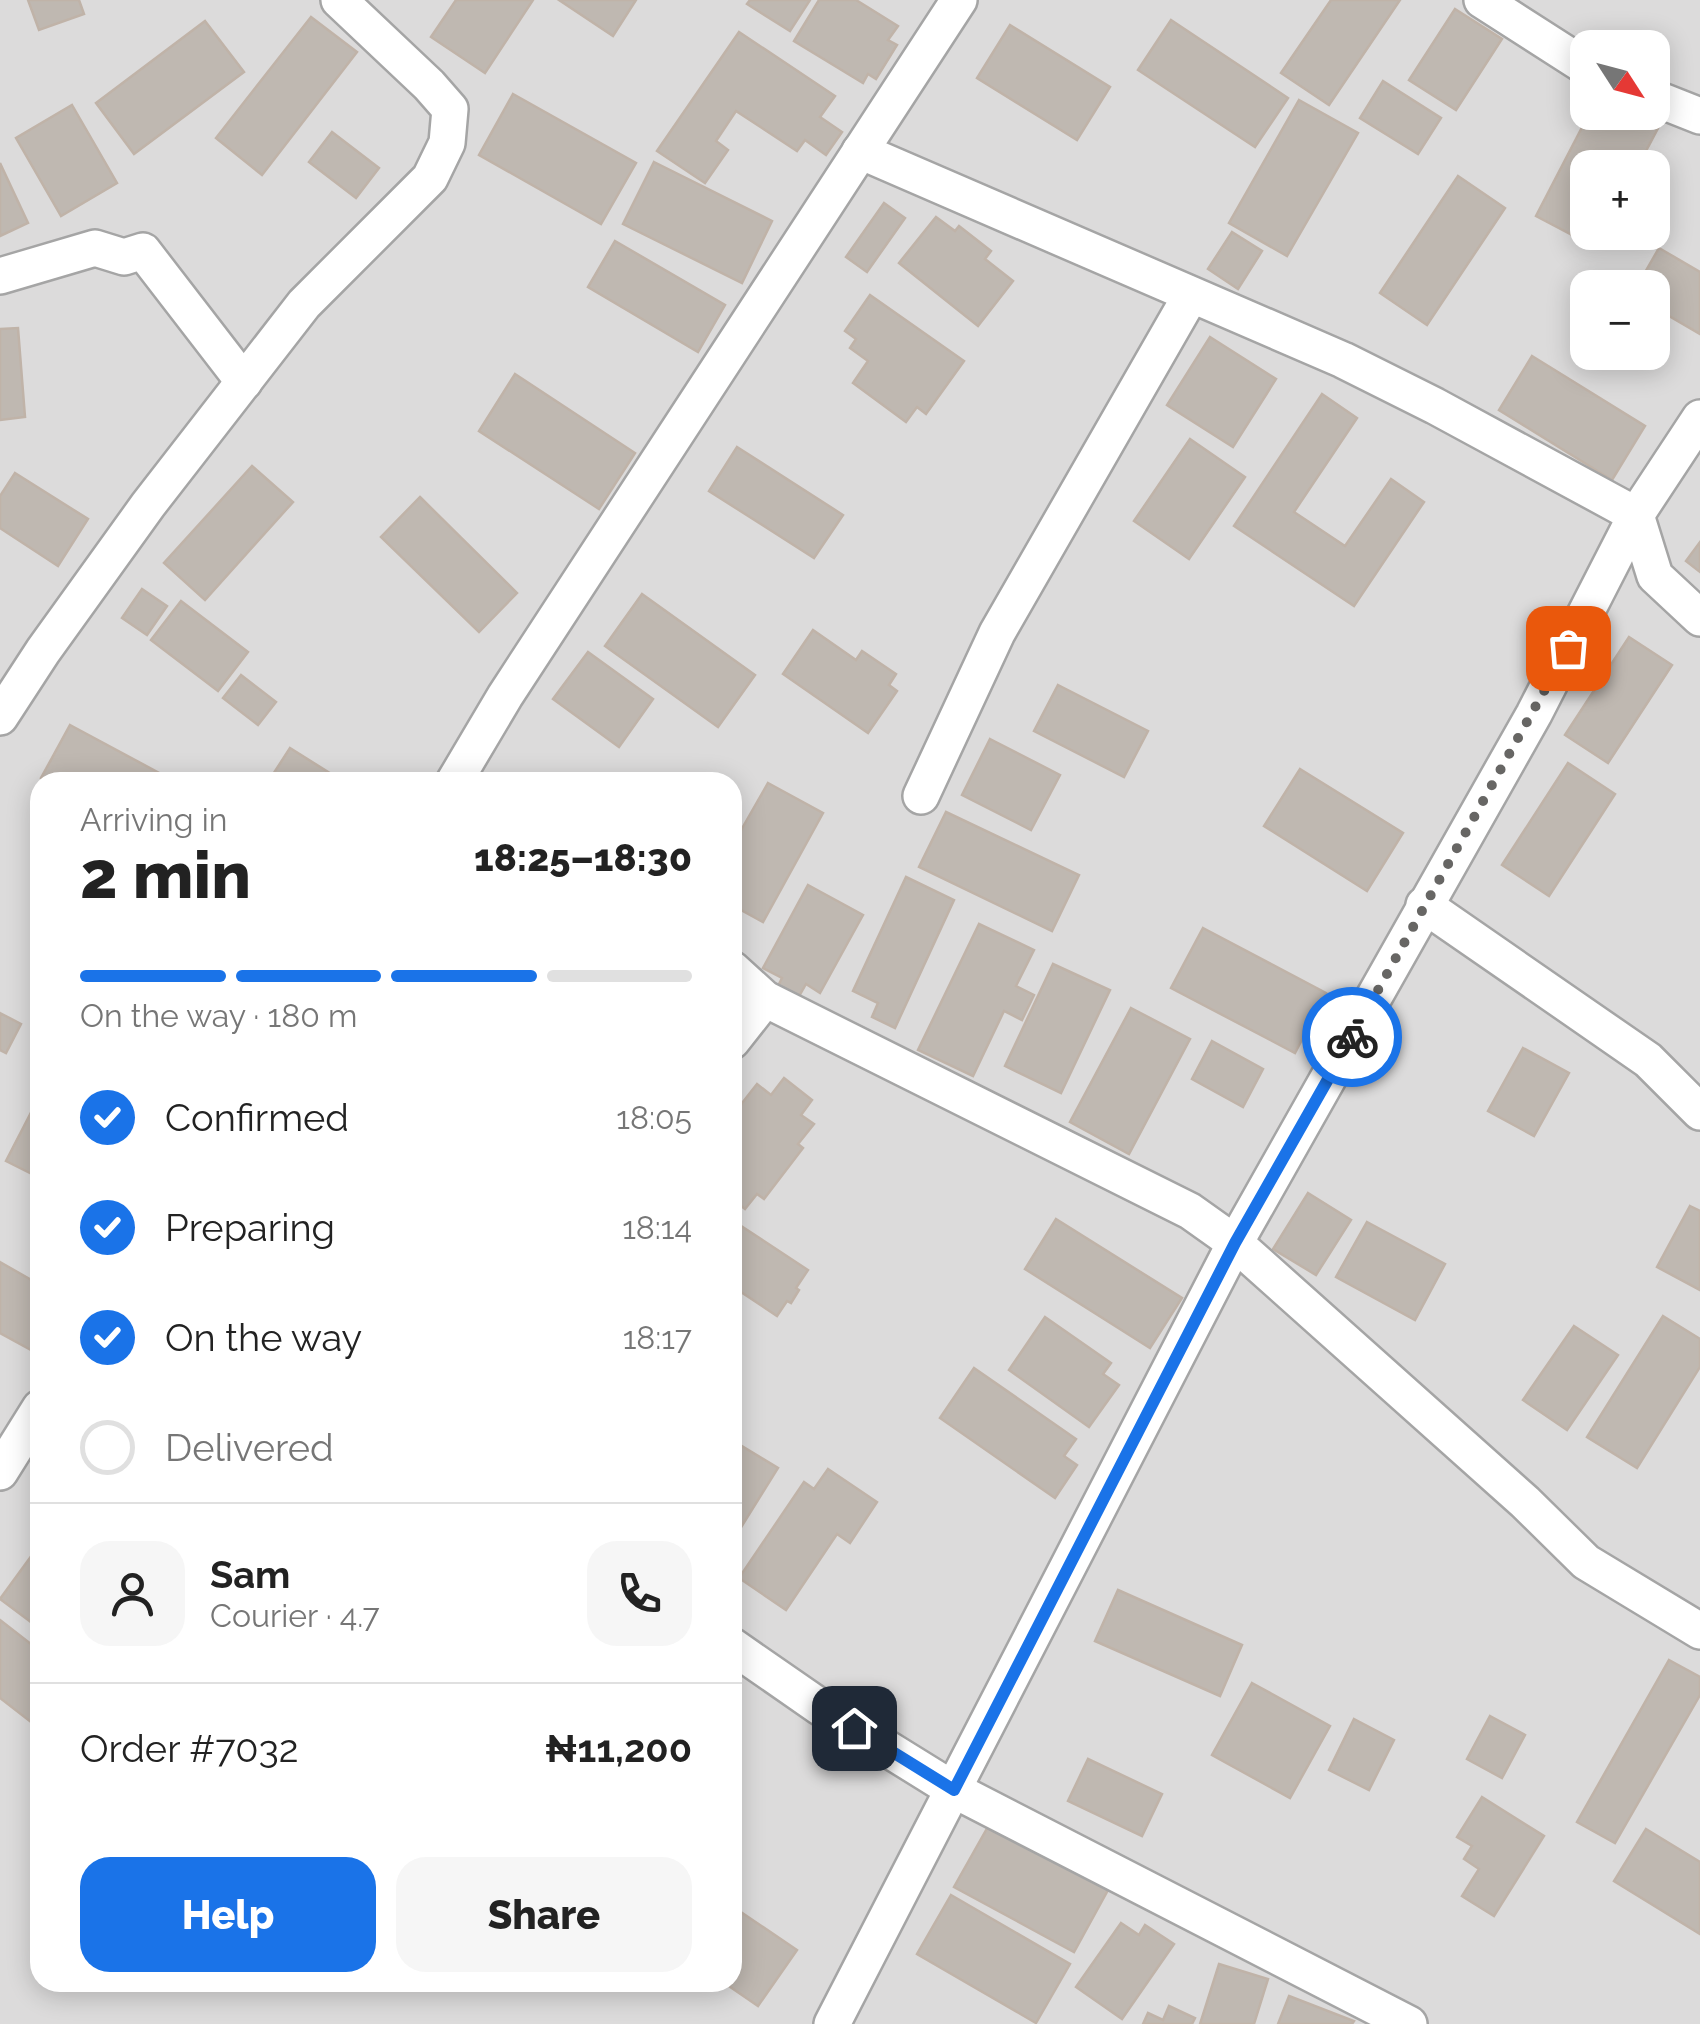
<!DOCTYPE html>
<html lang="en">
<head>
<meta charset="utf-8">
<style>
  body { margin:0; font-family:Raleway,sans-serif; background:#f6f6f6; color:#222; height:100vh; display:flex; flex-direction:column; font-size:38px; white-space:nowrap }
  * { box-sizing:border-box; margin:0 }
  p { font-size:32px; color:#767676 }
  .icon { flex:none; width:55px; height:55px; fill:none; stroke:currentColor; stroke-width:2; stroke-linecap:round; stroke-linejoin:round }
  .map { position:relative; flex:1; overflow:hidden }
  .details { position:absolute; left:30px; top:772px; width:712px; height:1220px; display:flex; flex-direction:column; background:#fff; border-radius:30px; box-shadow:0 5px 25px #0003 }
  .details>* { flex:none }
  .needle { width:65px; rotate:126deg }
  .buttons { position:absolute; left:1570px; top:30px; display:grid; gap:20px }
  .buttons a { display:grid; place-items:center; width:100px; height:100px; border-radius:20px; background:#fff; box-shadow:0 5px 25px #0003; font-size:50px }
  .pin { position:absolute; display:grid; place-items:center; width:85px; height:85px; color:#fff; margin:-42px; border-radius:20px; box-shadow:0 5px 15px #0006 }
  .courier { position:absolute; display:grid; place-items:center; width:100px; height:100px; margin:-50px; border:8px solid #1a73e8; border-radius:50%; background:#fff; color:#222; box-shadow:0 2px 12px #0007 }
  .summary em { font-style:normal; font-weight:800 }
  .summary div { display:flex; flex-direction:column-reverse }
  .summary { display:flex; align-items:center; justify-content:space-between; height:170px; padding:0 50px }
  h1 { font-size:65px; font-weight:800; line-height:75px }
  .bar { display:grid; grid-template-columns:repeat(4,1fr); gap:15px 10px; align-content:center; height:120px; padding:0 50px }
  .bar i { height:12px; border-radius:8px; background:#e0e0e0 }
  .bar .active { background:#1a73e8 }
  .bar p { grid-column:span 4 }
  .line { display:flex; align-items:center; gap:25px; padding:0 50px; border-top:2px solid #e0e0e0 }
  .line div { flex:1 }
  .round { display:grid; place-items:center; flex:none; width:105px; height:105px; border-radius:30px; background:#f6f6f6 }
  ol { padding:0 50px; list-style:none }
  li { display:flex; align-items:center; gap:30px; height:110px }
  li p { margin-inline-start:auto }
  li .icon { padding:10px; border-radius:50%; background:#1a73e8; color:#fff; stroke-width:4 }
  li:last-child { color:#767676 }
  li i { width:55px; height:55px; border:5px solid #e0e0e0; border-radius:50% }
  .cta { display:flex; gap:20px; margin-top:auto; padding:20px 50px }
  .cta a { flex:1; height:115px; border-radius:30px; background:#1a73e8; color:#fff; font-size:40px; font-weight:800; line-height:115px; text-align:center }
  .cta a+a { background:#f6f6f6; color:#222 }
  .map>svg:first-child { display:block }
</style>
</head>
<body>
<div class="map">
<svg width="1700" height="2024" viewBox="0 0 1700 2024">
  <rect width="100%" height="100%" fill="#efece5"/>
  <!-- residential -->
  <path fill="#dcdbdb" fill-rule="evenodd" d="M 0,0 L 1700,0 L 1700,2024 L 0,2024 ZM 1588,48 L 1652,48 L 1652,112 L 1588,112 ZM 1588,168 L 1652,168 L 1652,232 L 1588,232 ZM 1588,288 L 1652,288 L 1652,352 L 1588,352 ZM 40,782 L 732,782 L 732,1982 L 40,1982 Z"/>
  <!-- building -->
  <g fill="#bfb8b1" stroke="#c0b3a8" stroke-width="2.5">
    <polygon points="28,0 79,0 84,14 39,30"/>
    <polygon points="456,0 533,0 485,73 431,37"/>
    <polygon points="559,0 636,0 613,36"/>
    <polygon points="750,0 810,0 790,31 747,4"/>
    <polygon points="819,0 856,0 898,26 888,40 897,45 876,79 868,74 863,83 794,41"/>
    <polygon points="1331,0 1400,0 1329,105 1281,73"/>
    <polygon points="1455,9 1502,39 1456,110 1409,80"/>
    <polygon points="311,17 357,52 262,175 216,138"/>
    <polygon points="1171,20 1288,98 1255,147 1138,70"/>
    <polygon points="205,21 244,72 134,154 96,103"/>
    <polygon points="1010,25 1110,87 1077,140 977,78"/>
    <polygon points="739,32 835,96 820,117 842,132 826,155 805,140 797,151 736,111 716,141 728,150 705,183 657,151"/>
    <polygon points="1383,81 1441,118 1418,154 1360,118"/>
    <polygon points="513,94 636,163 601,224 479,155"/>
    <polygon points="1299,100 1358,133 1287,256 1229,223"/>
    <polygon points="72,105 117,183 61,216 16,138"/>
    <polygon points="1590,112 1652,112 1664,117 1637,168 1588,168 1588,232 1603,232 1595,247 1536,216"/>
    <polygon points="332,132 379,168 356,198 309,162"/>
    <polygon points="654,162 772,221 742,283 623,224"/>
    <polygon points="0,163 28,223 0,236"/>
    <polygon points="1458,176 1505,208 1427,325 1380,293"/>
    <polygon points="884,203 905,218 867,272 846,257"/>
    <polygon points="936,217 955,231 959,226 991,251 985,259 1013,281 978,326 899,263"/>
    <polygon points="1232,232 1262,251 1238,289 1208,269"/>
    <polygon points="615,241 725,305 698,352 588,287"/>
    <polygon points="1659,248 1700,272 1700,334 1652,306 1652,288 1636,288"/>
    <polygon points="870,295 964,361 926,414 917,407 906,422 853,383 868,361 850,348 856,339 845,331"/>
    <polygon points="18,328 25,417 0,420 0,329"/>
    <polygon points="1210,337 1276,379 1233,447 1167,405"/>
    <polygon points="1532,356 1645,426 1612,480 1499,410"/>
    <polygon points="515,374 635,453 599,509 479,431"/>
    <polygon points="1322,394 1357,418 1294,512 1345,546 1391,479 1424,502 1354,606 1234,526"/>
    <polygon points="1190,439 1245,477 1189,559 1134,521"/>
    <polygon points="737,447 843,515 814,558 709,491"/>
    <polygon points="252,466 293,502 205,600 164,563"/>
    <polygon points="15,473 88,519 58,566 0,528 0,496"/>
    <polygon points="420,497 517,593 479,632 381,537"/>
    <polygon points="1700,542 1700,572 1686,561"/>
    <polygon points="142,589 167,606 147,635 122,618"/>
    <polygon points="642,594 755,675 718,727 605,646"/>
    <polygon points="181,601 248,652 218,691 151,640"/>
    <polygon points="813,630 856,660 862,651 896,674 889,685 897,691 868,733 783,674"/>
    <polygon points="1629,637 1672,665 1608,763 1565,735"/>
    <polygon points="588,652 653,699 619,747 553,699"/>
    <polygon points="241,675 276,702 258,725 223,698"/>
    <polygon points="1058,685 1148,731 1124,777 1034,731"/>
    <polygon points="70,725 176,782 50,782 41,778"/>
    <polygon points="990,739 1060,775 1031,830 962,795"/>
    <polygon points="290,748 344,782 268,782"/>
    <polygon points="1568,763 1615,794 1549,896 1502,865"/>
    <polygon points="1300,769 1403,833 1367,891 1264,826"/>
    <polygon points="768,783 823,813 763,922 732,905 732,846"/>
    <polygon points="946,812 1079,875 1052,931 919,867"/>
    <polygon points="906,877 954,900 895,1028 872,1017 878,1003 853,991"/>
    <polygon points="808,885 863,915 820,993 806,984 798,998 778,986 782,978 763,968"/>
    <polygon points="979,924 1034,950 1016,986 1034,995 1022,1020 1004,1011 973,1076 918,1050"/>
    <polygon points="1203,928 1326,993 1295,1053 1171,988"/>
    <polygon points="1053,964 1110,990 1061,1093 1005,1066"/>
    <polygon points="1131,1008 1190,1039 1129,1154 1070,1122"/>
    <polygon points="0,1013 21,1024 6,1053 0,1050"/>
    <polygon points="1212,1041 1263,1069 1243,1107 1192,1079"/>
    <polygon points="1523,1048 1569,1073 1534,1136 1488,1111"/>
    <polygon points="784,1078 812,1100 801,1115 814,1124 798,1144 803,1148 764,1199 757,1194 745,1209 732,1199 732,1116 757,1084 771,1095"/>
    <polygon points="40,1095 40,1178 6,1161"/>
    <polygon points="1308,1193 1351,1220 1316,1275 1273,1249"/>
    <polygon points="1690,1206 1700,1211 1700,1290 1657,1267"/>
    <polygon points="1056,1219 1182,1298 1150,1348 1025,1269"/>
    <polygon points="732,1220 808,1270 796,1288 799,1290 791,1303 787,1301 777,1316 732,1286"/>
    <polygon points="1367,1222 1445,1264 1415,1320 1336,1277"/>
    <polygon points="0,1262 40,1285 40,1355 0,1333"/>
    <polygon points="1663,1316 1700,1339 1700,1367 1637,1468 1587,1437"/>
    <polygon points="1045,1317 1111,1363 1103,1374 1119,1385 1089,1427 1009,1370"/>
    <polygon points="1574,1326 1618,1355 1567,1430 1523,1400"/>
    <polygon points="974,1368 1076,1439 1064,1456 1077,1465 1055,1498 940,1418"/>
    <polygon points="732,1440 778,1468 735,1537 732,1536"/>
    <polygon points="828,1469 877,1502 850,1543 837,1534 786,1610 739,1578 804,1482 814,1489"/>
    <polygon points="40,1544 40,1626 39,1628 0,1599"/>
    <polygon points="1118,1590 1242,1645 1220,1696 1095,1641"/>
    <polygon points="0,1620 40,1651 40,1729 0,1698"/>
    <polygon points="1669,1660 1700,1677 1700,1695 1615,1843 1577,1822"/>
    <polygon points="1252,1683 1330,1726 1290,1798 1212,1755"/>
    <polygon points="1490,1716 1525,1735 1502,1778 1467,1759"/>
    <polygon points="1354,1719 1394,1740 1369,1790 1329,1770"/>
    <polygon points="1088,1759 1162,1794 1142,1836 1068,1801"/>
    <polygon points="1482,1797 1544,1836 1494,1916 1462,1896 1479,1869 1464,1859 1472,1846 1457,1837"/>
    <polygon points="989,1825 1108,1890 1074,1952 954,1887"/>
    <polygon points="1646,1829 1700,1862 1700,1934 1614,1881"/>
    <polygon points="951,1895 1070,1964 1036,2023 917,1954"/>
    <polygon points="732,1906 797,1950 758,2006 723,1982 732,1982"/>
    <polygon points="1121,1923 1139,1935 1145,1925 1174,1944 1122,2019 1076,1987"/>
    <polygon points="1219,1964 1268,1979 1254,2024 1200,2024"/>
    <polygon points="1289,1996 1354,2021 1352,2024 1278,2024"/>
    <polygon points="1169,2006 1195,2018 1192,2024 1143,2024 1148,2013 1163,2020"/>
  </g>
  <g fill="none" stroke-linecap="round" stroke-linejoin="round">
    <!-- minor casing -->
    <g stroke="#a5a5a5" stroke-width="40">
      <g id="minor">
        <polyline points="1482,0 1588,68"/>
        <polyline points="1652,97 1700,116"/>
        <polyline points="860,151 1343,360 1435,406 1636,515 1655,576 1700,618"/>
        <polyline points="0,276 95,248 124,257 143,251 244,382"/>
        <polyline points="0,717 43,651 148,505 304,304 430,178 447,143 450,109 429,85 339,0"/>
        <polyline points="454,782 505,696 959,0"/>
        <polyline points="921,796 997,633 1191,295"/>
        <polyline points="1424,905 1648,1060 1700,1112"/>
        <polyline points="732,969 765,999 1190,1211 1235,1243 1525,1502 1586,1562 1700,1631"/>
        <polyline points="732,1041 765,999"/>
        <polyline points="0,1472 40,1408"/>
        <polyline points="732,1646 820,1707 954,1790 1409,2024"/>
        <polyline points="832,2024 1235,1243 1534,714 1636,515 1700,418"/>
      </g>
    </g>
    <!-- minor -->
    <use href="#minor" stroke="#fff" stroke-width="35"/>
  </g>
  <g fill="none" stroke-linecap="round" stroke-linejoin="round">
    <!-- done -->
    <polyline stroke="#676664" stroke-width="10" stroke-dasharray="0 18" points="1352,1037 1568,648"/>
    <!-- route -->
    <polyline stroke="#1a73e8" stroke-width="12" points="854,1728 954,1790 1235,1243 1352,1037"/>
  </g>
</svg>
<div class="buttons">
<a><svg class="needle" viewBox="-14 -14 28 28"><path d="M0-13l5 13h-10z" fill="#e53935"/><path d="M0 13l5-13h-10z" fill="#767676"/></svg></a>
<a>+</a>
<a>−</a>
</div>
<div class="pin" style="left:1568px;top:648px;background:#ea580c"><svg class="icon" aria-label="bag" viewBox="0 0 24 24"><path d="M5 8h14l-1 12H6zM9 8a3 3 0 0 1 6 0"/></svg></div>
<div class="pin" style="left:854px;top:1728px;background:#1f2937"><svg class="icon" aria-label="home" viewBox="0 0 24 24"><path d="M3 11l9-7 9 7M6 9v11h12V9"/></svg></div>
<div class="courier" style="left:1352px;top:1037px"><svg class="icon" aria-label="bike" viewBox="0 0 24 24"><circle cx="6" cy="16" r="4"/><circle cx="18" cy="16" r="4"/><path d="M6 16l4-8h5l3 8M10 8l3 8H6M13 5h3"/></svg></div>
<section class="details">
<div class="summary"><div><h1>2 min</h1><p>Arriving in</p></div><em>18:25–18:30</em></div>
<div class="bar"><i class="active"></i><i class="active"></i><i class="active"></i><i></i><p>On the way · 180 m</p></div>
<ol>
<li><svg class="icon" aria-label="check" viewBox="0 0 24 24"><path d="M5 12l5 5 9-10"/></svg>Confirmed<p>18:05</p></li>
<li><svg class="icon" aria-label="check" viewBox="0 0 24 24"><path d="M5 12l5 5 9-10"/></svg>Preparing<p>18:14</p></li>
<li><svg class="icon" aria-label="check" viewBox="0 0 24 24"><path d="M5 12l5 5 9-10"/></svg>On the way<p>18:17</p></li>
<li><i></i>Delivered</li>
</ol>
<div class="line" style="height:180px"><a class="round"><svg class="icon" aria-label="person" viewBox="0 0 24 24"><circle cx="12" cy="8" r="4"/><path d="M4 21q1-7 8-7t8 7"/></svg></a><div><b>Sam</b><p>Courier · 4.7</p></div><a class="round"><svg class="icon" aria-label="phone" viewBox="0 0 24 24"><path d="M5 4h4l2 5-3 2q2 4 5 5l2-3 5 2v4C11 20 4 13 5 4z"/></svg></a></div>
<div class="line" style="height:130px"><div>Order #7032</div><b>₦11,200</b></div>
<div class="cta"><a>Help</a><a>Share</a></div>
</section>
</div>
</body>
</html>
